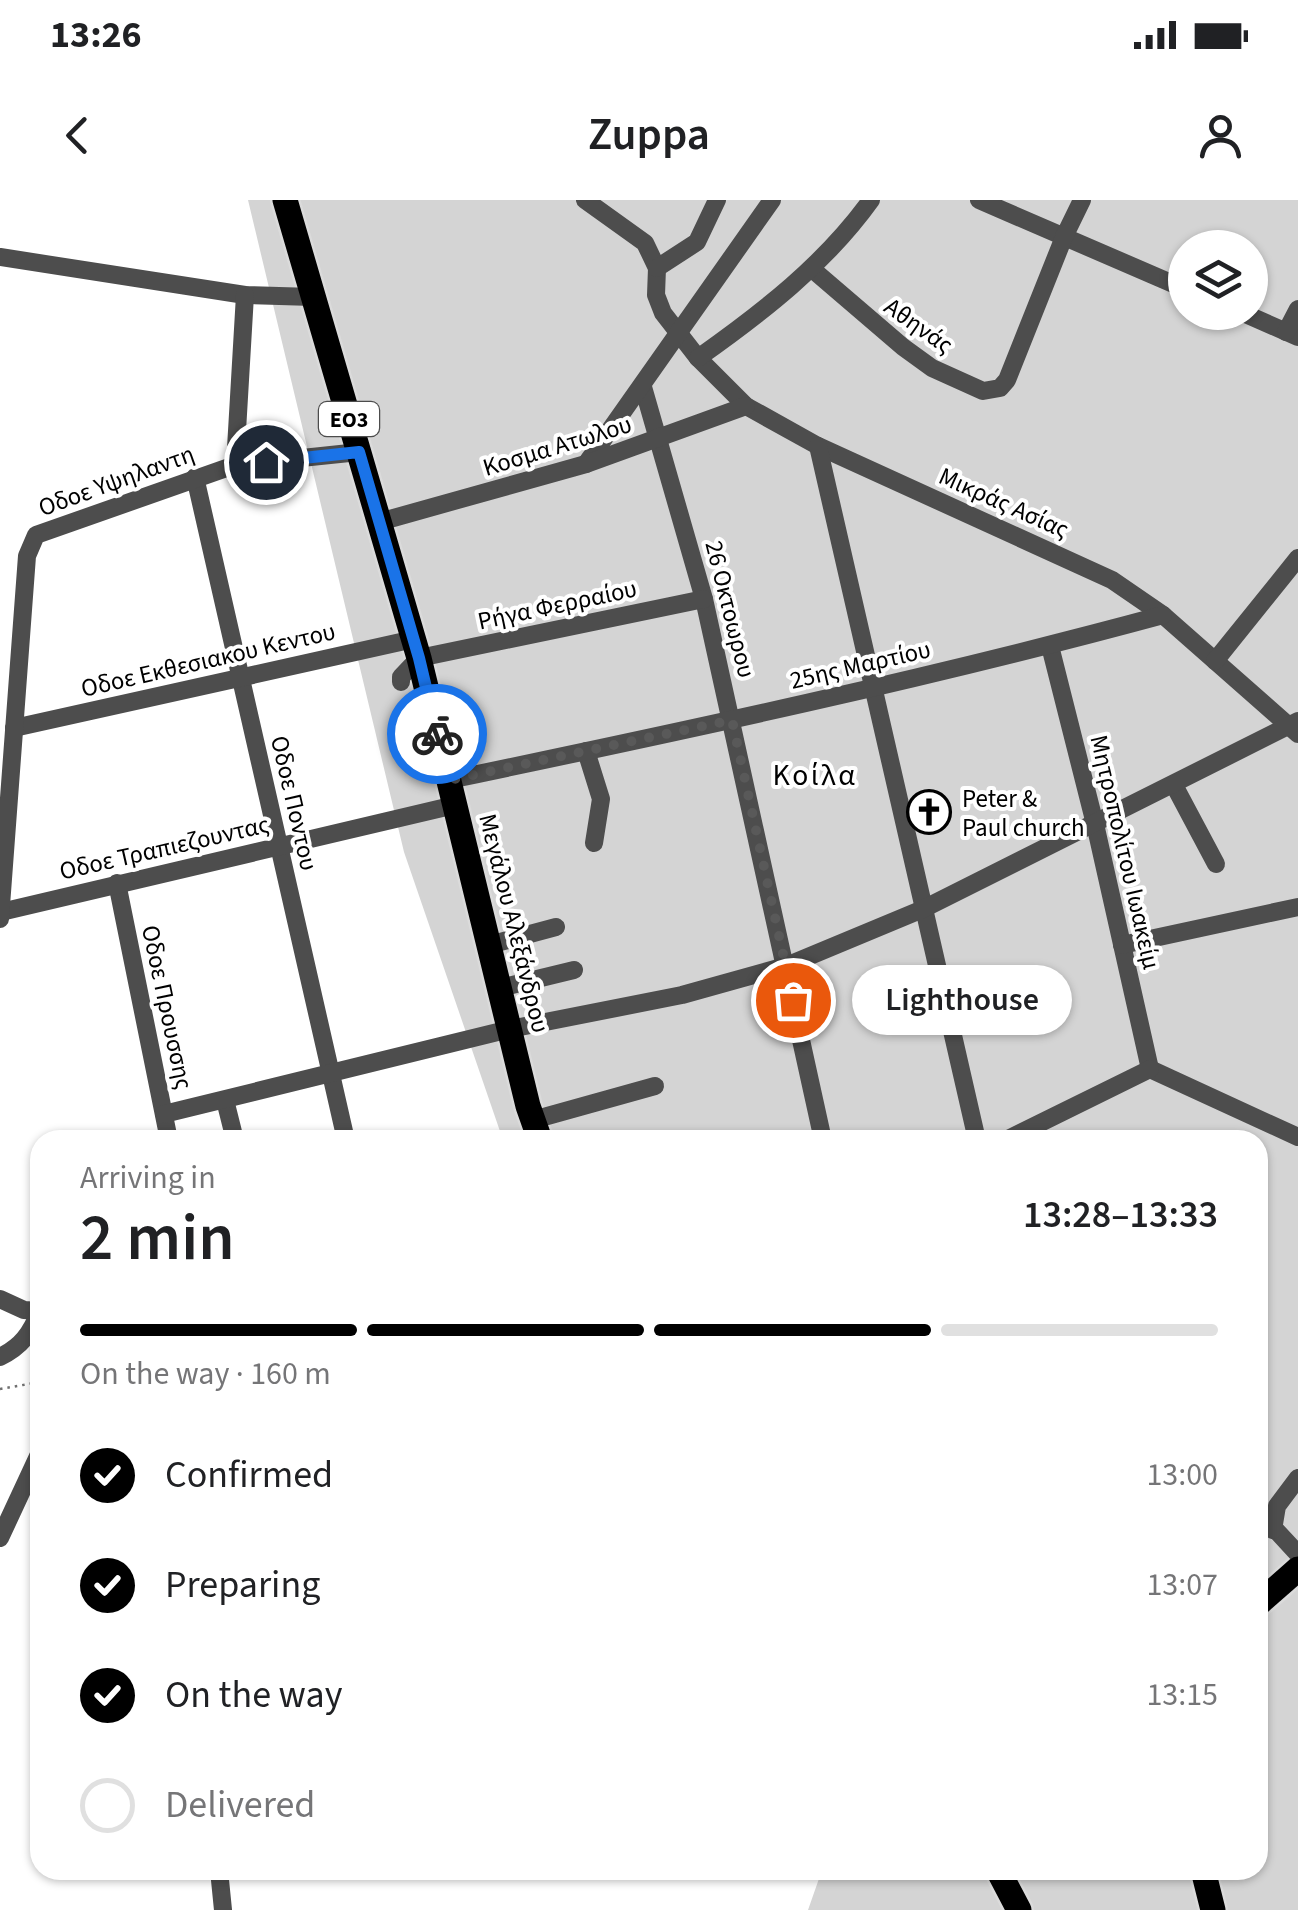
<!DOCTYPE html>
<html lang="en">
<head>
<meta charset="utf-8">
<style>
  body { margin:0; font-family:"Source Sans 3",sans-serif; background:#f6f6f6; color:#202124; height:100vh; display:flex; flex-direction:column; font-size:38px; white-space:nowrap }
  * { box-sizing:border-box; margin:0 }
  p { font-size:32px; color:#757577 }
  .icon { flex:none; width:55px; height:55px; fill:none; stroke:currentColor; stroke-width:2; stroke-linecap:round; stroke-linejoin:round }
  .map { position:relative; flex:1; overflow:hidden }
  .sheet { position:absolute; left:30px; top:930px; width:1238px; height:750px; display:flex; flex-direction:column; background:#fff; border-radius:30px; box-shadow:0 2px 8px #0004 }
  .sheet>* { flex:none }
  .buttons { position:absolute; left:1168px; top:30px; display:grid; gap:20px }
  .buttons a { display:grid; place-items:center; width:100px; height:100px; border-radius:50%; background:#fff; box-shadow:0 2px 8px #0004; font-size:50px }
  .pin { position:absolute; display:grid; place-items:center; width:85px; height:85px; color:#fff; margin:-42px; border:5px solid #fff; border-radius:50%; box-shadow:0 2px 10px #0007 }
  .courier { position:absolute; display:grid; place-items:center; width:100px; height:100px; margin:-50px; border:8px solid #1a73e8; border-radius:50%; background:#fff; color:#222; box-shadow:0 2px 12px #0007 }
  .bubble { position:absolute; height:70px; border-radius:35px; background:#fff; box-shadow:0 2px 8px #0004; font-size:32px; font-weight:600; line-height:70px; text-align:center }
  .headline em { font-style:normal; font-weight:600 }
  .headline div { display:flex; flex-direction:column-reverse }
  .headline { display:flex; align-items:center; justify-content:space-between; height:170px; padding:0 50px }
  h1 { font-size:65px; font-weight:600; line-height:75px }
  .bar { display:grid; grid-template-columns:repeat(4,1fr); gap:15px 10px; align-content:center; height:120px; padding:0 50px }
  .bar i { height:12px; border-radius:8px; background:#e0e0e0 }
  .bar .active { background:#000 }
  .bar p { grid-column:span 4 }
  ol { padding:0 50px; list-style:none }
  li { display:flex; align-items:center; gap:30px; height:110px }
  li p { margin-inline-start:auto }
  li .icon { padding:10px; border-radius:50%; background:#000; color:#fff; stroke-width:4 }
  li:last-child { color:#757577 }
  li i { width:55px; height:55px; border:5px solid #e0e0e0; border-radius:50% }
  .status { display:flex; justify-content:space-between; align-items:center; height:70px; padding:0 50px; background:#fff; direction:ltr }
  .status svg { height:28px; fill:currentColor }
  header { display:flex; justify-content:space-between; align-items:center; height:130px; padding:0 50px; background:#fff; font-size:45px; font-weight:600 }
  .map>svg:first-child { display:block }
</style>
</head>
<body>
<div class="status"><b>13:26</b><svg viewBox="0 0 49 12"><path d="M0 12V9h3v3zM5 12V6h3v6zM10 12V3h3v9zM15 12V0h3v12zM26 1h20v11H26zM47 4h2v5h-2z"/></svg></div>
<header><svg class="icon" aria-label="back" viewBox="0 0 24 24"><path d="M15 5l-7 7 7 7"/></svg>Zuppa<svg class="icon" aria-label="person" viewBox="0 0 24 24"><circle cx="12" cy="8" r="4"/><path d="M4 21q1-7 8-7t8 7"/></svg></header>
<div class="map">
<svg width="1298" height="1710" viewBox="0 0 1298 1710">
  <rect width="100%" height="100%" fill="#fff"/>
  <!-- green -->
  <path fill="#d4d4d4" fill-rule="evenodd" d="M 248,0 L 1298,0 L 1298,1710 L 808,1710 L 822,1670 L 1258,1670 L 1258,940 L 503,940 L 404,652 ZM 1185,48 L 1250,48 L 1250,112 L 1185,112 Z"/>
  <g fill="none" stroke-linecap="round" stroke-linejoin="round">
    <!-- major casing -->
    <g stroke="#dbdbdb" stroke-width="30">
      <g id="major">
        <polyline points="285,0 419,458 528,906 540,940"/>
        <polyline points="1258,1404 1298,1369"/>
        <polyline points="998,1670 1019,1710"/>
        <polyline points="1203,1670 1213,1710"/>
      </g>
    </g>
    <!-- path -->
    <polyline stroke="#6f6f6f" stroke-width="2.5" stroke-dasharray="2.5 5" stroke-linecap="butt" points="0,1189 40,1182"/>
    <!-- minor -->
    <g stroke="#4d4d4d" stroke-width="18">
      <polyline points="585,0 645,43 657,68 656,95 663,113 698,158 746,206 818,246 1112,380 1163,415 1298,534"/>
      <polyline points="979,0 1185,89"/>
      <polyline points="0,57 245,95 313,97"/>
      <polyline points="657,68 697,42 717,0"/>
      <polyline points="812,69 903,147 932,168 983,191 1000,188 1007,180 1064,37 1082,0"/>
      <polyline points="1241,112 1298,137"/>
      <polyline points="1286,132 1298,109"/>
      <path d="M 698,158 C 763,112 825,64 871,0"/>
      <polyline points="643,187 704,399 823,940"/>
      <polyline points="818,246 977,940"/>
      <polyline points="586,264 772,0"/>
      <polyline points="235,265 245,95"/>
      <polyline points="195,277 346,940"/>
      <polyline points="379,322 586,264 746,206"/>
      <polyline points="1050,446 1095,624 1150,869"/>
      <polyline points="1215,461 1298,358"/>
      <polyline points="401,482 401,477 419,458 704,399"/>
      <polyline points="408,509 415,516 433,519"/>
      <polyline points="14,528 414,439"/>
      <polyline points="586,551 601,599 594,643"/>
      <path d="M 449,580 C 688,530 927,479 1163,415"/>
      <polyline points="1174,585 1216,664"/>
      <polyline points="117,683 169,940"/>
      <polyline points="1,712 455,605"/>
      <polyline points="0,719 27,356 36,335 235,265 359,252"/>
      <polyline points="489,745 556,727"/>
      <polyline points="1122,745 1298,707"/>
      <polyline points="500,788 574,770"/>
      <polyline points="1150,869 1298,937"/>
      <polyline points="225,900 235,940"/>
      <polyline points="164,914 510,829 682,795 786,766 923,709 1298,521"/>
      <polyline points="533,920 655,886"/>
      <polyline points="1006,940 1150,869"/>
      <polyline points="0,1099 24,1110 40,1111"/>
      <path d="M 0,1157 C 22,1146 30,1134 40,1111"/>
      <polyline points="1258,1311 1298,1354"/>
      <polyline points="1273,1330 1277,1306 1298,1278"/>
      <polyline points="0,1338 40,1252"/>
      <polyline points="219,1670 223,1710"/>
    </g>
    <!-- major -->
    <use href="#major" stroke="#000" stroke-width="25"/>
  </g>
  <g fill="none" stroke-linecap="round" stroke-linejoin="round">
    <!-- done -->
    <polyline stroke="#595959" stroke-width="10" stroke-dasharray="0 18" points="437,534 449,580 732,520 793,800"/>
    <!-- route -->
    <polyline stroke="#1a73e8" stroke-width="12" points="266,262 359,252 419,458 437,534"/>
  </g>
  <!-- icons -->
  <defs>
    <g id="church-ring" transform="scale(2.25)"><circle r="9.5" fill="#fff" stroke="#000" stroke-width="1.5"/><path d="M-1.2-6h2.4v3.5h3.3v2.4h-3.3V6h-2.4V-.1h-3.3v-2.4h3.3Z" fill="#000"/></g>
  </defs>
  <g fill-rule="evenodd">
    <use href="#church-ring" x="929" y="612"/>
  </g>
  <g text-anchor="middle" stroke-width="8" stroke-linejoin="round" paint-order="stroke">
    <!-- shield labels -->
    <rect fill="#fff" stroke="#4c4c4c" stroke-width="2.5" x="319" y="202" width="60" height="34" rx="8"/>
    <g font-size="22" font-weight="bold" fill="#000">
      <text x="349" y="227">ΕΟ3</text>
    </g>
    <!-- street labels -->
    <g font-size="25" fill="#000" stroke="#fff">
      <text transform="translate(919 125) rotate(35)" y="9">Αθηνάς</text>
      <text transform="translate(557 245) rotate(-17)" y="9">Κοσμα Ατωλου</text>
      <text transform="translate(116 280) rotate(-20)" y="9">Oδοε Υψηλαντη</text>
      <text transform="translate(1004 302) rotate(24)" y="9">Μικράς Ασίας</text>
      <text transform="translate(557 404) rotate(-12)" y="9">Ρήγα Φερραίου</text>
      <text transform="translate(731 409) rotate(76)" y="9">26 Οκτοωρου</text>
      <text transform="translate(208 459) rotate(-13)" y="9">Oδοε Εκθεσιακου Κεντου</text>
      <text transform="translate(860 464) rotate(-13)" y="9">25ης Μαρτίου</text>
      <text transform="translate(295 603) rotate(77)" y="9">Oδοε Ποντου</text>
      <text transform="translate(164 647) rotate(-13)" y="9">Oδοε Τραπιεζουντας</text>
      <text transform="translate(1126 652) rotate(77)" y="9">Μητροπολίτου Ιωακείμ</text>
      <text transform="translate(515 723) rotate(76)" y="9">Μεγάλου Αλεξάνδρου</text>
      <text transform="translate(168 807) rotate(78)" y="9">Oδοε Προυσσης</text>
    </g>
    <!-- poi labels -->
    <g font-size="25" fill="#000" stroke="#fff" text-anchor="start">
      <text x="962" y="607">Peter &amp;<tspan x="962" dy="29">Paul church</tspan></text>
    </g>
    <!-- quarter labels -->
    <g font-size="30" letter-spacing="2.5" fill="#000" stroke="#fff">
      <text x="815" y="585">Κοίλα</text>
    </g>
  </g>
</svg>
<div class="buttons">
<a><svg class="icon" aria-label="layers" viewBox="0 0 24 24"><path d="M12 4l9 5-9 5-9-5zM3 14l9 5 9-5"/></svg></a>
</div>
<div class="pin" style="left:793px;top:800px;background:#ea580c"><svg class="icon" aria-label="bag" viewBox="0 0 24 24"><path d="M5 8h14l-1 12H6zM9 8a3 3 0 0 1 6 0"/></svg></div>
<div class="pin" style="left:266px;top:262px;background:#1f2937"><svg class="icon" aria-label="home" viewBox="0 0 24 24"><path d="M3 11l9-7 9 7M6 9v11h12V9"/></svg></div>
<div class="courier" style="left:437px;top:534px"><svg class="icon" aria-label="bike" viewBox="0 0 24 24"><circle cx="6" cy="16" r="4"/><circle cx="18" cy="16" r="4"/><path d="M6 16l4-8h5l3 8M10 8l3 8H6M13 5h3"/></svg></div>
<div class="bubble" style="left:852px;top:765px;width:220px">Lighthouse</div>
<section class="sheet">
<div class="headline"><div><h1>2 min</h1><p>Arriving in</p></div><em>13:28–13:33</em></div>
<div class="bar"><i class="active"></i><i class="active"></i><i class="active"></i><i></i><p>On the way · 160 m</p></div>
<ol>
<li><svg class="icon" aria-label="check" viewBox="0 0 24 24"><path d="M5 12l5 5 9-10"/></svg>Confirmed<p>13:00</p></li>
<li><svg class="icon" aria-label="check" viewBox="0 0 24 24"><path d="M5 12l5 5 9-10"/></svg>Preparing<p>13:07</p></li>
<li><svg class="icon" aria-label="check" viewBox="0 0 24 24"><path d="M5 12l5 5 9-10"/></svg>On the way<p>13:15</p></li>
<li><i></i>Delivered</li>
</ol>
</section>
</div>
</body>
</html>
